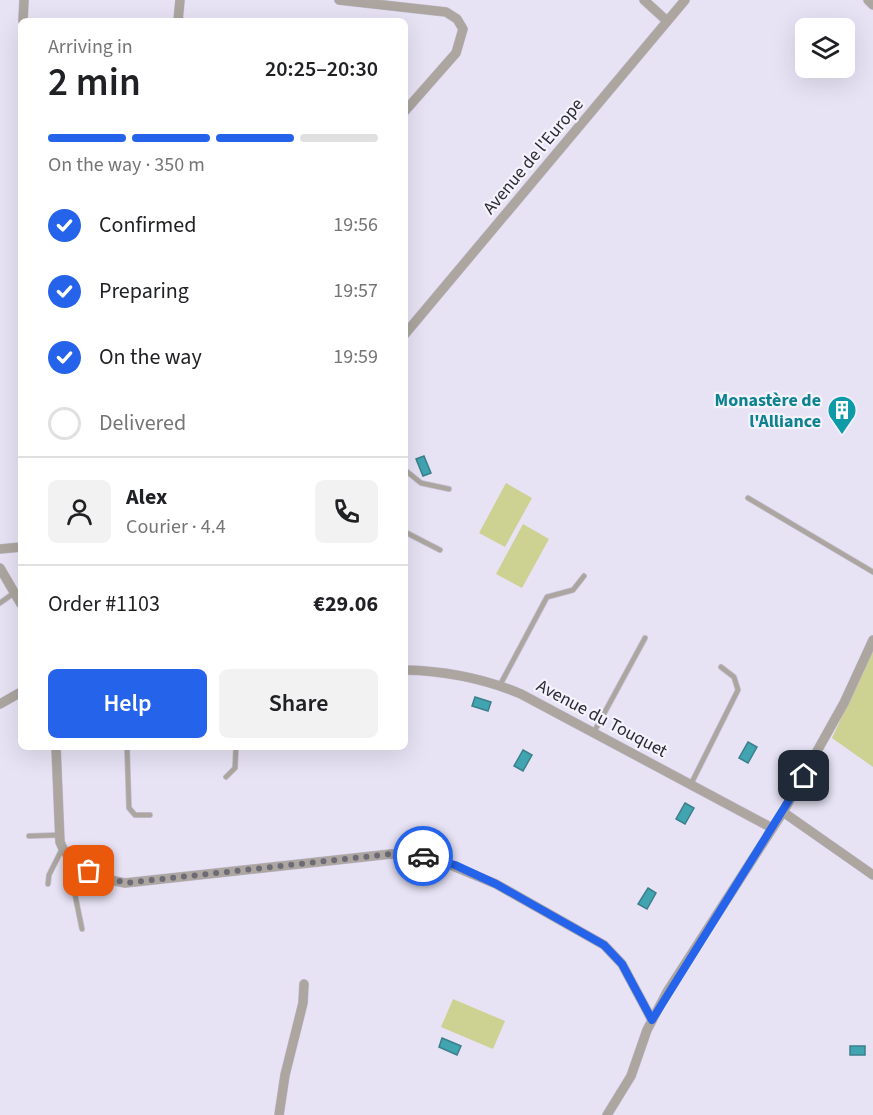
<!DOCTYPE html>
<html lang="en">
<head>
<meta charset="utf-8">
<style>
  body { margin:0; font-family:"Source Sans 3",sans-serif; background:#f2f2f2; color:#202124; height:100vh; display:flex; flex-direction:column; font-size:22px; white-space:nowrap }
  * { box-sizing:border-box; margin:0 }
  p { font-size:20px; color:#757577 }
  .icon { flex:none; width:33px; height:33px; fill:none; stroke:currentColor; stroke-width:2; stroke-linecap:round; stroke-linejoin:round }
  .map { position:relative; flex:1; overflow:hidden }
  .side { position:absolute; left:18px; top:18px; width:390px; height:732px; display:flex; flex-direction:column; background:#fff; border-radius:9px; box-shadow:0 6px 24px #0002 }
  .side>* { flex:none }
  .buttons { position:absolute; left:795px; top:18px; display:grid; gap:12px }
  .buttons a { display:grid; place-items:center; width:60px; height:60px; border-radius:9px; background:#fff; box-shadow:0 6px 24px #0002; font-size:30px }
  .pin { position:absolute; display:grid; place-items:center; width:51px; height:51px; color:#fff; margin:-26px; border-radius:12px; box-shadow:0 3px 9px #0006 }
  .courier { position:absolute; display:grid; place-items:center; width:60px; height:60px; margin:-30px; border:4px solid #2563eb; border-radius:50%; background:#fff; color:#222; box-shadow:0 2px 8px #0007 }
  .head em { font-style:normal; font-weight:600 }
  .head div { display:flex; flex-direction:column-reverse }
  .head { display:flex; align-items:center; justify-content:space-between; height:102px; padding:0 30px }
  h1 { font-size:39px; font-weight:600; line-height:45px }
  .bar { display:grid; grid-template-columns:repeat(4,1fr); gap:9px 6px; align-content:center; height:72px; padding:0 30px }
  .bar i { height:8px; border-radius:4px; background:#e0e0e0 }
  .bar .selected { background:#2563eb }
  .bar p { grid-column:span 4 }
  .line { display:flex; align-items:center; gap:15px; padding:0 30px; border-top:2px solid #e0e0e0 }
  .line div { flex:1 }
  .round { display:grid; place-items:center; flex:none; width:63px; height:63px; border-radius:9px; background:#f2f2f2 }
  ol { padding:0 30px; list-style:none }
  li { display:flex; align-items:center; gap:18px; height:66px }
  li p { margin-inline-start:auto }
  li .icon { padding:6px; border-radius:50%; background:#2563eb; color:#fff; stroke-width:4 }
  li:last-child { color:#757577 }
  li i { width:33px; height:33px; border:3px solid #e0e0e0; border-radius:50% }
  .cta { display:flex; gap:12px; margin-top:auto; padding:12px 30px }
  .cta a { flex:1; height:69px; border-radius:9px; background:#2563eb; color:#fff; font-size:24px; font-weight:600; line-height:69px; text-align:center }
  .cta a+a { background:#f2f2f2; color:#202124 }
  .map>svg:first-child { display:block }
</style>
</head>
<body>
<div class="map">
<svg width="873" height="1115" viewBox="0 0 873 1115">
  <rect width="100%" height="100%" fill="#e7e3f5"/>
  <!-- green -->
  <g fill="#cdd192">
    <polygon points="506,483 532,498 505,547 479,533"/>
    <polygon points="523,524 549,539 522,588 496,574"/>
    <polygon points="873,650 873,767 832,738"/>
    <polygon points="453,999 505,1021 493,1049 441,1027"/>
  </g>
  <!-- water -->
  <g fill="#41a4b1" stroke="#3b7f8b" stroke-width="1.5">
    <polygon points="424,456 431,473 423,476 416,459"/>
    <polygon points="475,697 491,702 488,711 472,706"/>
    <polygon points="748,742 757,747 748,763 739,758"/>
    <polygon points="523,750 532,755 523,771 514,766"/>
    <polygon points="685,803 694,808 685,824 676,819"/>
    <polygon points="648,888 656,893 647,909 638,904"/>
    <polygon points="442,1038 461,1046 457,1055 439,1047"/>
    <rect x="850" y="1046" width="15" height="9"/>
  </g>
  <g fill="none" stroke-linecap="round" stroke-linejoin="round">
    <!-- lane casing -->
    <g stroke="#c2bece" stroke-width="6">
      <g id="lane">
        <polyline points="405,470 421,483 449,489"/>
        <polyline points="748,498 873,572"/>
        <polyline points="405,532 440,550"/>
        <polyline points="0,603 14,593"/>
        <polyline points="500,685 547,597 573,590 584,576"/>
        <polyline points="594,732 645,638"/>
        <polyline points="127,747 129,808 135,815 150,815"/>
        <polyline points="226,777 235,768 236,747"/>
        <polyline points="691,784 738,690 734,677 721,667"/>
        <polyline points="29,836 59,835"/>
        <polyline points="73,859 71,875 82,929"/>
        <polyline points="48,884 49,875 62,849"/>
      </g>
    </g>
    <!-- street casing -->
    <g stroke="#c2bece" stroke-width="10">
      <g id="street">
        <polyline points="339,0 446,12 457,19 463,29 456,53 405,111"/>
        <polyline points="644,0 667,21"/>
        <polyline points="868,0 873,5"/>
        <polyline points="23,21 24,0"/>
        <polyline points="178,21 180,0"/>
        <polyline points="405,334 685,0"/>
        <polyline points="0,549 21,547"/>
        <polyline points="0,568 21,604"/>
        <path d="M 405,670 C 446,671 483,678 521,694 L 772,828"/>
        <polyline points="0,704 21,692"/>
        <path d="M 56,747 L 60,842 C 69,867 102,879 125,883 L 391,854 L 436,859 L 496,884 L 604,945 L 622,964 L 652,1020"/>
        <polyline points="783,812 873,875"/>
        <polyline points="279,1115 285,1075 303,1003 304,984"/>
        <polyline points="607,1115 631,1076 647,1030 667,992 783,812 844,703 873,640"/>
      </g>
    </g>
    <!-- lane -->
    <use href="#lane" stroke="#aca5a0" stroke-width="4.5"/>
    <!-- street -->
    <use href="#street" stroke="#aca5a0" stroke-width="9"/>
  </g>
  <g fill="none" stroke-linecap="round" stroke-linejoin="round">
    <!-- done -->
    <polyline stroke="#6d6b76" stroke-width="6" stroke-dasharray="0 10.8" points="89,871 125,883 391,854 423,856"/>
    <!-- route -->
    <polyline stroke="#2563eb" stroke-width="8" points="423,856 455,865 496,884 604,945 622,964 652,1020 804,776"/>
  </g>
  <!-- icons -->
  <defs>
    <g id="building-pin" transform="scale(1.5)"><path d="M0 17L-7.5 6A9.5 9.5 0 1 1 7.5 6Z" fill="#0f9aa8" stroke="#f4f2fd"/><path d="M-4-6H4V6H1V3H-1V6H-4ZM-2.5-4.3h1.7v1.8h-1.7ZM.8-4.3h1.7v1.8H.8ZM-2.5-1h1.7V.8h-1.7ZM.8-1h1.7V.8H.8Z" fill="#fff"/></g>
  </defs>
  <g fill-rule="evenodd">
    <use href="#building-pin" x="842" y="410"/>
  </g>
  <g text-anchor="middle" stroke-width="4.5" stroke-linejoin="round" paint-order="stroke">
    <!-- street labels -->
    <g font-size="18" fill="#2c2a31" stroke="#f4f2fd">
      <text transform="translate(533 156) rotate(-50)" y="6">Avenue de l'Europe</text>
      <text transform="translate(602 718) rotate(28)" y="6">Avenue du Touquet</text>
    </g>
    <!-- culture labels -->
    <g font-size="18" font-weight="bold" fill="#0d838f" stroke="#f4f2fd" text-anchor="end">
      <text x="821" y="406">Monastère de<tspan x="821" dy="21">l'Alliance</tspan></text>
    </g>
  </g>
</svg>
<div class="buttons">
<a><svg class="icon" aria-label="layers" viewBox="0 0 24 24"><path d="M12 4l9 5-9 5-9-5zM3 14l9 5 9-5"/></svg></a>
</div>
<div class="pin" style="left:89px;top:871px;background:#ea580c"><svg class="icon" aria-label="bag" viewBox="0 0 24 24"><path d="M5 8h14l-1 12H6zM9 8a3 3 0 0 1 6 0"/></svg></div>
<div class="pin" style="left:804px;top:776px;background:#1f2937"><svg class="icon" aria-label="home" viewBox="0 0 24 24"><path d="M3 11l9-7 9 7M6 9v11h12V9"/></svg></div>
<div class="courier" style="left:423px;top:856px"><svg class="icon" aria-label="car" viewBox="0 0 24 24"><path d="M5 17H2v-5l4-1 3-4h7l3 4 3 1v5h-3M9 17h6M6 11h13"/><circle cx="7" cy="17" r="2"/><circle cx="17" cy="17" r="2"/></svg></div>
<section class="side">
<div class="head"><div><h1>2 min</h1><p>Arriving in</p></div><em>20:25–20:30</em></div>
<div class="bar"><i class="selected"></i><i class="selected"></i><i class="selected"></i><i></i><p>On the way · 350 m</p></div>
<ol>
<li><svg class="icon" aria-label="check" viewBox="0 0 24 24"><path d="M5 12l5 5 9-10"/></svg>Confirmed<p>19:56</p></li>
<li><svg class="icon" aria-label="check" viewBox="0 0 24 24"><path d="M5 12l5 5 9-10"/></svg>Preparing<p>19:57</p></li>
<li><svg class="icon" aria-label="check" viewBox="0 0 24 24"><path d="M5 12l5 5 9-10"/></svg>On the way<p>19:59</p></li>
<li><i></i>Delivered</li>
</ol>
<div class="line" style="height:108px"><a class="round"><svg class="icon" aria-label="person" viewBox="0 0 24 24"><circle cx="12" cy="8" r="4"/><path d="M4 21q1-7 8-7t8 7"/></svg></a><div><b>Alex</b><p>Courier · 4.4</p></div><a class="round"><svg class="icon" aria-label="phone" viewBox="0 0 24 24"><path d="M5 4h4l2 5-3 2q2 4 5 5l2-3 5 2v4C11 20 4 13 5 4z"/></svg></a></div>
<div class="line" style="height:78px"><div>Order #1103</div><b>€29.06</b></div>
<div class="cta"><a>Help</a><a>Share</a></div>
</section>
</div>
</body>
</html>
